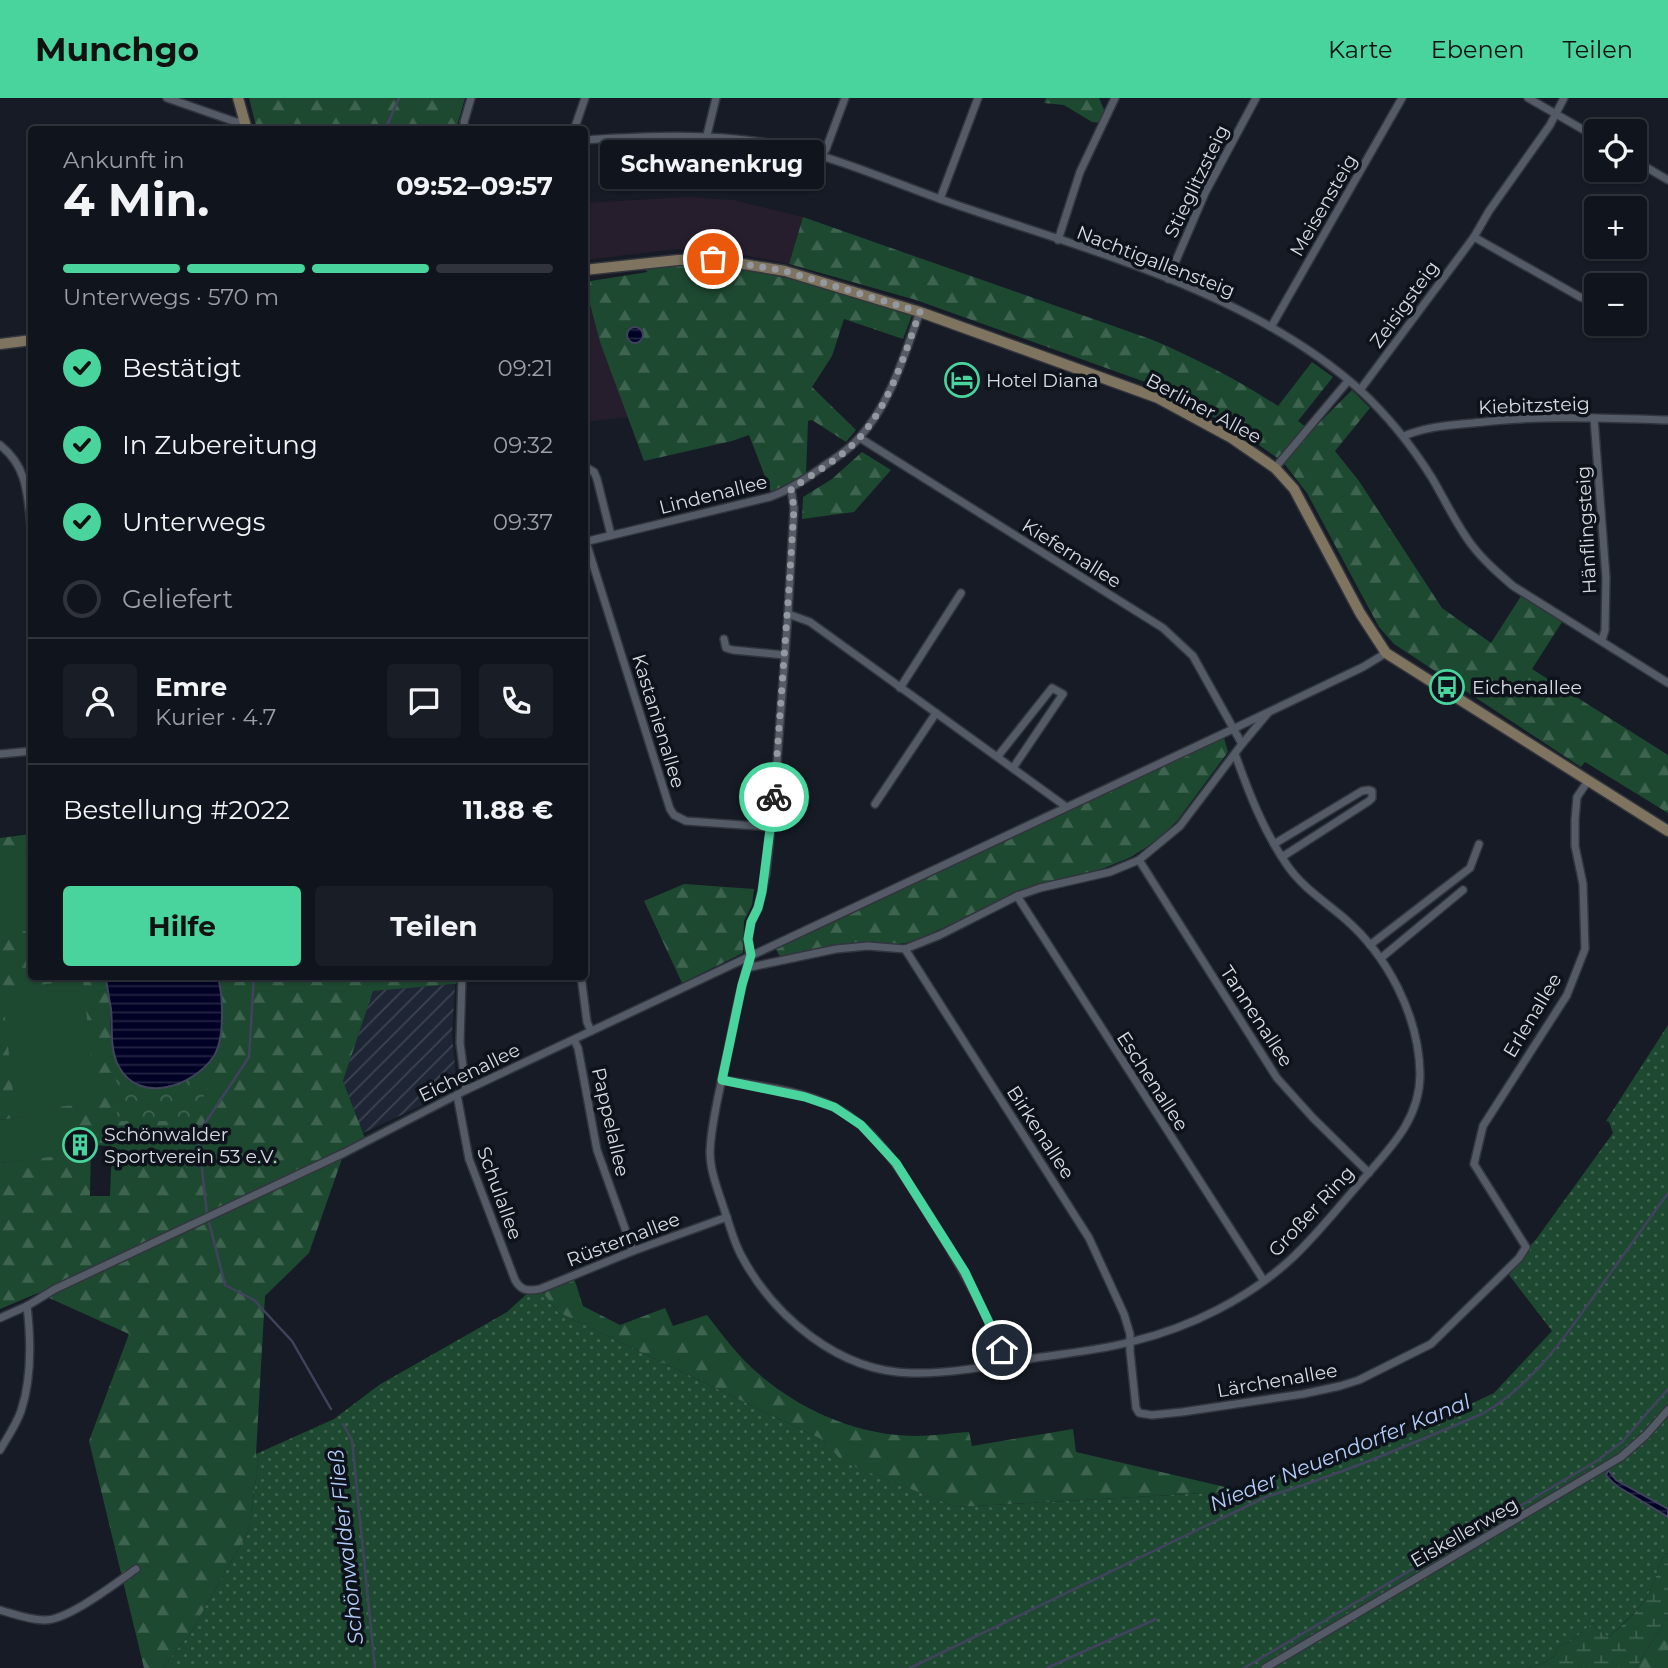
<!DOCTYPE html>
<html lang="de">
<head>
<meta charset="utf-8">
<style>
  body { margin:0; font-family:Montserrat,sans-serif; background:#191d25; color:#f1f3f6; height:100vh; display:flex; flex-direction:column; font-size:26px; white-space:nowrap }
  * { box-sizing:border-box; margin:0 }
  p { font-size:23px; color:#9c9ea3 }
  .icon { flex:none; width:38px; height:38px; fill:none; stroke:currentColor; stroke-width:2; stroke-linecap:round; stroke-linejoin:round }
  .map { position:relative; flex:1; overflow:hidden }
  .sheet { position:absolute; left:28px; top:28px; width:560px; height:854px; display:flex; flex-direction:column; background:#10141c; border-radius:7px; box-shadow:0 2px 5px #0004,0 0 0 2px #30333b }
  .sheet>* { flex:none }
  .buttons { position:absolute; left:1584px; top:21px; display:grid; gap:14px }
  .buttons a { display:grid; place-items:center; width:63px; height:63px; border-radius:7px; background:#10141c; box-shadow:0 2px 5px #0004,0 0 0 2px #30333b; font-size:35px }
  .pin { position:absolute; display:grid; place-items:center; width:60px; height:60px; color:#fff; margin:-30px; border:4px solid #fff; border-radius:50%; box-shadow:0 2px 7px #0007 }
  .courier { position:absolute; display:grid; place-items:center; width:70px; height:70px; margin:-35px; border:5px solid #49d49d; border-radius:50%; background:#fff; color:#222; box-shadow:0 2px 9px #0007 }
  .bubble { position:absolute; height:49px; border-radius:7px; background:#10141c; box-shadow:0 2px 5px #0004,0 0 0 2px #30333b; font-size:23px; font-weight:700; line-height:49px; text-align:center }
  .head em { font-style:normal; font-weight:700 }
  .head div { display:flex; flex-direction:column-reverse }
  .head { display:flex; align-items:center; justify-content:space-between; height:119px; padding:0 35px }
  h1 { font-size:46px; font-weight:700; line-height:52px }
  .bar { display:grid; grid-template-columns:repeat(4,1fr); gap:10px 7px; align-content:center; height:84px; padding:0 35px }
  .bar i { height:9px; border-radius:5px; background:#30333b }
  .bar .selected { background:#49d49d }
  .bar p { grid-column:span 4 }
  .line { display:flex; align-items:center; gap:18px; padding:0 35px; border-top:2px solid #30333b }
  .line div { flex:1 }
  .round { display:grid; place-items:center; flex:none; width:74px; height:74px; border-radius:7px; background:#191d25 }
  ol { padding:0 35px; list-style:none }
  li { display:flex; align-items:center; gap:21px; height:77px }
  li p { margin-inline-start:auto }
  li .icon { padding:7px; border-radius:50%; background:#49d49d; color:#111; stroke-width:4 }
  li:last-child { color:#9c9ea3 }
  li i { width:38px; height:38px; border:4px solid #30333b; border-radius:50% }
  .action { display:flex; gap:14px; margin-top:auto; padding:14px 35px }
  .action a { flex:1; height:80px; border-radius:7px; background:#49d49d; color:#111; font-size:28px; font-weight:700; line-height:80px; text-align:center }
  .action a+a { background:#191d25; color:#f1f3f6 }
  header { display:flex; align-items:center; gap:42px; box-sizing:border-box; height:98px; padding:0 35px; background:#49d49d; color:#111 }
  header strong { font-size:33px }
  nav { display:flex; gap:38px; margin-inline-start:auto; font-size:24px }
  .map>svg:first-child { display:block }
</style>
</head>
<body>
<header>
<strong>Munchgo</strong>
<nav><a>Karte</a><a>Ebenen</a><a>Teilen</a></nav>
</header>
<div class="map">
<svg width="1668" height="1570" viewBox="0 0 1668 1570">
  <defs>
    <pattern id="industrial-furrows" width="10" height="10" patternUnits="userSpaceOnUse" patternTransform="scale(1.75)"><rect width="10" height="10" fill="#1e2534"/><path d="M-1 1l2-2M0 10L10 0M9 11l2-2" fill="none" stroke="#3e4451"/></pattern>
    <pattern id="grass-dots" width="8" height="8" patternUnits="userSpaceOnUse" patternTransform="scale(1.75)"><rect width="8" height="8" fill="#1e4931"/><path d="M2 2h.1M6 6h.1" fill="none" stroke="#3e634f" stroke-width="1.8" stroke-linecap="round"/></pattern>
    <pattern id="forest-firs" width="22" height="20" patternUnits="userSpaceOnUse" patternTransform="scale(1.75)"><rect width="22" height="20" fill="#1e4931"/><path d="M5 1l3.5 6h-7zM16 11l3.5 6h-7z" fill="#3e634f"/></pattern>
    <pattern id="wetland-marsh" width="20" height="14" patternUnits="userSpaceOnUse" patternTransform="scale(1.75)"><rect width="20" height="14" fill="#1e4931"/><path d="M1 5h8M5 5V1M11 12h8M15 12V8" fill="none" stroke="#3e634f"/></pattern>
    <pattern id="park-crowns" width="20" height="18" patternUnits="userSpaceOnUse" patternTransform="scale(1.75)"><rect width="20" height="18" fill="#1e4931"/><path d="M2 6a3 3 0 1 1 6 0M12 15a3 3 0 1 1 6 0" fill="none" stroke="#3e634f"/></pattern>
    <pattern id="water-rules" width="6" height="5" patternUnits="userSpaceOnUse" patternTransform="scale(1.75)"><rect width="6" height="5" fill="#000124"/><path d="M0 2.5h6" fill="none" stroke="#242544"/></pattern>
  </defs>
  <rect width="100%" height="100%" fill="#161b25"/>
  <!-- commercial -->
  <g fill="#271e2d">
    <polygon points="688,99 733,102 803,119 789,166 729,154 676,151 585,162 585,105"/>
    <polygon points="584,186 600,244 629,319 585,324"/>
  </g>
  <!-- industrial -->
  <polygon fill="url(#industrial-furrows)" points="455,886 452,936 457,991 363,1035 343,983 373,893"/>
  <!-- grass -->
  <path fill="url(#grass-dots)" d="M 1668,927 L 1668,1308 L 1617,1365 L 1643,1346 L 1668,1317 L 1668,1411 L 1616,1382 L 1608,1372 L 1617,1388 L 1668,1419 L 1668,1455 C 1656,1464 1659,1476 1652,1489 C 1643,1509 1625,1524 1609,1539 L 1597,1532 L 1593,1525 L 1570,1544 L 1557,1549 L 1556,1557 L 1544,1565 L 1526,1570 L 162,1570 L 190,1536 L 249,1432 L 258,1365 L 256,1356 L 334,1321 L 379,1287 L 507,1214 L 530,1193 L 540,1191 L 558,1214 L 823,1342 L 844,1364 L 956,1409 L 1242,1393 L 1267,1380 L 1339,1360 L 1364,1349 L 1388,1345 L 1494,1295 L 1552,1233 L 1509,1177 L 1519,1160 L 1537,1140 L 1613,1035 L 1609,1024 L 1606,1023 Z"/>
  <!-- forest -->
  <g fill="url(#forest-firs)" fill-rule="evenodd">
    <polygon points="249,0 465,0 456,31 257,32"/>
    <polygon points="1046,0 1099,0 1106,16 1100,25 1092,24 1064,7 1044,5"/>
    <path d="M 803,119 L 1153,242 C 1197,261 1238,282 1278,308 L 1312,264 L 1333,279 L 1298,323 L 1311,333 L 1352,292 L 1370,310 L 1335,353 L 1359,383 L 1442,510 L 1491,545 L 1521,498 L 1562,524 L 1532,571 L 1668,657 L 1668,715 L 1585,664 L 1581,669 L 1394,546 L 1379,529 L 1307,395 L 1283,364 L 1259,347 L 1217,321 L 1148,285 L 916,202 L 789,166 Z"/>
    <polygon points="677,167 732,169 796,182 912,217 903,241 844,221 832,258 812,289 856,332 846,344 812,322 808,323 806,376 771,394 749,337 732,343 644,363 600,244 584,184 648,174 642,170"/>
    <polygon points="862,354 891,372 854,414 802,421 803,399 832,381"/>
    <polygon points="1224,640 1228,654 1177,723 1156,743 1131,759 1102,771 1034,787 915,843 900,846 838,846 780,859 776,851"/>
    <path d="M 31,736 L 32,878 L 106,879 L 111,914 L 110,926 L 112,944 L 128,982 L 134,985 L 142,995 L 171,990 L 195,977 L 220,898 L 218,879 L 462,879 L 463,882 L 455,886 L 373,893 L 343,983 L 366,1043 L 344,1055 L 309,1155 L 265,1198 L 256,1356 L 258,1365 L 249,1432 L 190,1536 L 162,1570 L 144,1570 L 89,1343 L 129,1236 L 38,1195 L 0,1211 L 0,1065 L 67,1056 L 62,1014 L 0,1022 L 0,740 ZM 91,1047 L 112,1048 L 110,1098 L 90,1098 Z"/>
    <polygon points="684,786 754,791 752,807 744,823 743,855 682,885 644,803"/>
    <path d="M 573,1177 L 583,1208 L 620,1227 L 665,1210 L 673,1228 L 707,1217 C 718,1231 729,1246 741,1259 C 784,1305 851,1338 915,1338 C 933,1338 951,1335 969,1334 L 972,1348 L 1073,1331 L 1076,1354 L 1242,1393 L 956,1409 L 843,1364 L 823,1342 L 558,1214 L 540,1191 Z"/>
    <polygon points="1668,1517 1668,1570 1636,1570"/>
  </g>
  <!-- wetland -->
  <path fill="url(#wetland-marsh)" d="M 1668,1455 L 1668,1517 L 1636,1570 L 1526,1570 L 1544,1565 L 1556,1557 L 1557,1549 L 1570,1544 L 1593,1525 L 1597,1532 L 1609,1539 C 1626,1524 1643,1509 1652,1489 C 1659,1476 1656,1464 1668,1455 Z"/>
  <!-- park -->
  <path fill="url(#park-crowns)" d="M 195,977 L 211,981 L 193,1023 L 117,1023 L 116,979 C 153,991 159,996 195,977 Z"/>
  <!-- pitch -->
  <g fill="#1e4931">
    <polygon points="31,750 31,832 0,837 0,755"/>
    <polygon points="83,882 96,1005 15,1013 2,891"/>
    <polygon points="63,1013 67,1057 0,1065 0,1022"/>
  </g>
  <!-- water -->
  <g fill="url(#water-rules)" stroke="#41425d" stroke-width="2">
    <circle cx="635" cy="237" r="8"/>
    <path d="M 106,879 L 218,879 C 223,898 225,940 214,958 C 194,988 140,1007 119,969 C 109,951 113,929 111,911 C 109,900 107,889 106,879 Z"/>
    <polygon points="1608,1372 1616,1382 1668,1411 1668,1419 1617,1388 1606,1378"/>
  </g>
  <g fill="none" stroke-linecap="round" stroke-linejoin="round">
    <!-- stream -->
    <g stroke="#41425d" stroke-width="2.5">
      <polyline points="385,32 399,0"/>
      <polyline points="254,878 249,959 198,1036 207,1116 225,1187 254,1202 292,1243 331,1311"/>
      <polyline points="343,1326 352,1342 375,1570"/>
      <path d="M 910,1570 L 1266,1399 C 1340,1377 1411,1346 1482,1316 C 1533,1287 1565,1239 1599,1191 C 1622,1159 1645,1127 1668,1095"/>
      <polyline points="1047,1570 1156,1521"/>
      <polyline points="1244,1570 1595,1364 1622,1344 1668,1291"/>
    </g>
    <!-- street casing -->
    <g stroke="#32353d" stroke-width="10">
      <g id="street">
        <polyline points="167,0 236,24 244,23"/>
        <polyline points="1528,0 1596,39"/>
        <polyline points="465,32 464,24 471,0"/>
        <polyline points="574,32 585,0"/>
        <polyline points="707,37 716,0"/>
        <path d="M 584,42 C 647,38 706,35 768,45 C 832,56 893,85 954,106 C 1090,153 1251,194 1360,292 C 1388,318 1412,348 1432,380 C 1445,402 1456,426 1471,446 C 1483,462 1498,475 1513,488 L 1668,585"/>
        <polyline points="820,59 826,51 845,0"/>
        <polyline points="1634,62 1668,82"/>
        <polyline points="940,101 978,0"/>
        <polyline points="1474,139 1580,199 1596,205"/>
        <polyline points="1058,142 1080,74 1115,0"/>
        <polyline points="1168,181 1205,95 1256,0"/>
        <polyline points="1271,229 1402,0"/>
        <polyline points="1360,292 1474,139 1489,113 1550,27 1564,0"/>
        <polyline points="1594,320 1606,479 1605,532 1602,542"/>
        <path d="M 1404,338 C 1425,329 1449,327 1473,325 C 1537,317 1603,320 1668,322"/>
        <polyline points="860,340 1163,530 1193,558 1242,646"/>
        <path d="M 0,347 C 30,371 27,401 32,436"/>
        <polyline points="584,368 594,374 597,381 611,437"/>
        <polyline points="1275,370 1348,283"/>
        <polyline points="791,391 794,410 788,516 775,692 766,776 758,810 751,825 748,841 751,869 836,851 868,848 905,851 940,837 1017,798 1040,790 1110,774 1139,762 1180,728 1242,646 1268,615"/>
        <path d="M 584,444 L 770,399 C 789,392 804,382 821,370 C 834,361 849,352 859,340 C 891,305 904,257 920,214"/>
        <polyline points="586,444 670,711 674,717 686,723 771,729"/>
        <polyline points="788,516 810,524 1065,708"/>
        <polyline points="724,541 726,550 733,552 785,557"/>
        <polyline points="900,590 961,495"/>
        <polyline points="0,656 32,653"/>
        <polyline points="998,658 1052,590 1063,596 1013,670"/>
        <polyline points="875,706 936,615"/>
        <polyline points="1274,746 1362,693 1369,692 1372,693 1372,700 1369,703 1282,759"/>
        <polyline points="1139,762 1277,980 1313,1020 1369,1075"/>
        <polyline points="1017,798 1264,1183"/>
        <polyline points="1370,847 1470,770 1479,746"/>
        <polyline points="905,851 1089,1140 1124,1216 1130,1236 1130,1253 1136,1310 1139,1315 1152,1317 1182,1314 1303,1296 1340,1288 1359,1282 1431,1246 1519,1160 1526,1149 1474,1066 1483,1028 1567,897 1585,851 1583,786 1575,748 1575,722 1577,699 1588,683"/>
        <path d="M 751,857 C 739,891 734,927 726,962 C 720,992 711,1024 710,1054 C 710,1074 719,1095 725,1114 C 730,1128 734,1144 741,1157 C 774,1219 839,1274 912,1275 C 952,1276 995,1267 1035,1260 C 1067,1255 1102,1252 1134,1243 C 1191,1229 1247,1201 1290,1162 C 1315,1139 1336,1112 1358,1087 C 1387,1053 1420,1024 1420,976 C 1419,917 1387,857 1344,820 C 1324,803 1302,789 1287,767 C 1263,732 1249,695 1235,656"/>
        <polyline points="1381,860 1463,792"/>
        <polyline points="462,878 460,945 466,992"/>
        <polyline points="581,878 587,924 591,933"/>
        <polyline points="574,942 578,950 597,1052 633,1153"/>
        <path d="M 722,982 C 759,988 802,992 836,1010 C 878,1032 902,1075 927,1114 C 958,1162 985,1211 1007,1265"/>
        <path d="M 457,997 L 469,1061 L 515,1182 C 521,1193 528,1193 540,1191 L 633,1153 L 727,1119"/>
        <polyline points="0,1220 27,1208 55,1191 344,1055 466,992 1233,631 1363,569 1386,555"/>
        <path d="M 0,1352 C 7,1340 16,1327 21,1313 C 32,1280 31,1242 27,1208"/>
        <path d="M 0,1512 C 14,1516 29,1522 44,1522 C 67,1523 116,1485 136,1471"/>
        <polyline points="1265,1570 1621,1359 1646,1337 1668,1312"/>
      </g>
    </g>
    <!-- secondary casing -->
    <g stroke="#32353d" stroke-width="13">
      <g id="secondary">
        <polyline points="238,0 247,32"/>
        <polyline points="584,172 678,162 713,161 785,173 920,214 1158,300 1230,339 1275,370 1294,391 1360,515 1386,555 1668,733"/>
        <polyline points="0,246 32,242"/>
      </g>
    </g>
    <!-- street -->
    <use href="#street" stroke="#545b66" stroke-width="7"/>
    <!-- secondary -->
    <use href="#secondary" stroke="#7f745f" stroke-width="10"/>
  </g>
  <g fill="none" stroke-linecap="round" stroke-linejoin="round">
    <!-- done -->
    <path stroke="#9498a0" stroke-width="7" stroke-dasharray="0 12.6" d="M 713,161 L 785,173 L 920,214 C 904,257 891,304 860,339 C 842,360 814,375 791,391 L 794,410 L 789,490 L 774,699"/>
    <!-- route -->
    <polyline stroke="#49d49d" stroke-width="9" points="774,699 762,794 758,810 751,824 748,841 751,857 742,887 722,982 805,999 834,1009 861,1027 896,1065 965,1174 1002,1252"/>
  </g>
  <!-- icons -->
  <defs>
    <g id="hotel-ring" transform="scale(1.75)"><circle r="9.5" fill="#0d121b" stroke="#49d49d" stroke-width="1.5"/><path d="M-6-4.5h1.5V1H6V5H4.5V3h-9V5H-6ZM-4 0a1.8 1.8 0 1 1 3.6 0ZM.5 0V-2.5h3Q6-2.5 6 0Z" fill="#49d49d"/></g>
    <g id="bus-ring" transform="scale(1.75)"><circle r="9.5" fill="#0d121b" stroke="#49d49d" stroke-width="1.5"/><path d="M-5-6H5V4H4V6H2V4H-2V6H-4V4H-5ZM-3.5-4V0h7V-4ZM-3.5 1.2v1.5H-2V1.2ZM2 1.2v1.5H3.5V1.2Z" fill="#49d49d"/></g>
    <g id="building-ring" transform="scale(1.75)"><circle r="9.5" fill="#0d121b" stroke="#49d49d" stroke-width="1.5"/><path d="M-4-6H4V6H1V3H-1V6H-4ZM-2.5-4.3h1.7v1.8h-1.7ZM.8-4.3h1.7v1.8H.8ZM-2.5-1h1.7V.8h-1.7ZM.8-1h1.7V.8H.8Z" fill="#49d49d"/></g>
  </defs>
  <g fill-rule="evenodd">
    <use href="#hotel-ring" x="962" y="282"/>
    <use href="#bus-ring" x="1447" y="589"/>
    <use href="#building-ring" x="80" y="1047"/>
  </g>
  <g text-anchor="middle" stroke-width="7" stroke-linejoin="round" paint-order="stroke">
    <!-- street labels -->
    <g font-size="19" fill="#d8dbe2" stroke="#0d121b">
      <text transform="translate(1196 83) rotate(-64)" y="7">Stieglitzsteig</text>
      <text transform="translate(1323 107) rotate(-60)" y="7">Meisensteig</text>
      <text transform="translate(1156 163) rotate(21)" y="7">Nachtigallensteig</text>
      <text transform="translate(1404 206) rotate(-54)" y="7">Zeisigsteig</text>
      <text transform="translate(1534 307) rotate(-2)" y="7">Kiebitzsteig</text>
      <text transform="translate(1204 310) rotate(28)" y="7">Berliner Allee</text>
      <text transform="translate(713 396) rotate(-14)" y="7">Lindenallee</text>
      <text transform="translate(1586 432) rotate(-93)" y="7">Hänflingsteig</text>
      <text transform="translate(1072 455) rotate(32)" y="7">Kiefernallee</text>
      <text transform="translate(659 623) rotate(73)" y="7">Kastanienallee</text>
      <text transform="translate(1532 917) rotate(-59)" y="7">Erlenallee</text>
      <text transform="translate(1257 918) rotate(57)" y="7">Tannenallee</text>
      <text transform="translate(469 974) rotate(-26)" y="7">Eichenallee</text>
      <text transform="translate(1153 983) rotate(57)" y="7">Eschenallee</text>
      <text transform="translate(611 1024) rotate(77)" y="7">Pappelallee</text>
      <text transform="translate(1041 1034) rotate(57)" y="7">Birkenallee</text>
      <text transform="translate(500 1095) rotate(70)" y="7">Schulallee</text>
      <text transform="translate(1311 1113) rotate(-47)" y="7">Großer Ring</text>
      <text transform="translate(623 1141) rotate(-21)" y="7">Rüsternallee</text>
      <text transform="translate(1277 1282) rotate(-10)" y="7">Lärchenallee</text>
      <text transform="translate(1464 1434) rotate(-30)" y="7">Eiskellerweg</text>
    </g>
    <!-- poi labels -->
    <g font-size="19" fill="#d8dbe2" stroke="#0d121b" text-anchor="start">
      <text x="986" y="289">Hotel Diana</text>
      <text x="1472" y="596">Eichenallee</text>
      <text x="104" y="1043">Schönwalder<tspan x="104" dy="22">Sportverein 53 e.V.</tspan></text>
    </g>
    <!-- water labels -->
    <g font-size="21" font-style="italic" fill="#b3cdf8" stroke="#0d121b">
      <text transform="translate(1340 1355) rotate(-22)" y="7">Nieder Neuendorfer Kanal</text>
      <text transform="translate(346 1449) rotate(-96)" y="7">Schönwalder Fließ</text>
    </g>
  </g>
</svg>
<div class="buttons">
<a><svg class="icon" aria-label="locate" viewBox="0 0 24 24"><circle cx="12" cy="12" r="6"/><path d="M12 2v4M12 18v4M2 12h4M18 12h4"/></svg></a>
<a>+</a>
<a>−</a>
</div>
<div class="pin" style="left:713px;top:161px;background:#ea580c"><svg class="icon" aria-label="bag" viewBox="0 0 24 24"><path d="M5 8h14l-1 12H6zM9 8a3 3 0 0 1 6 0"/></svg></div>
<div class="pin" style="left:1002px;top:1252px;background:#1f2937"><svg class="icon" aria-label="home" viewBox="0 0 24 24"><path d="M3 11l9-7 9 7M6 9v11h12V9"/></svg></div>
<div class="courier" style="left:774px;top:699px"><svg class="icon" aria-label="bike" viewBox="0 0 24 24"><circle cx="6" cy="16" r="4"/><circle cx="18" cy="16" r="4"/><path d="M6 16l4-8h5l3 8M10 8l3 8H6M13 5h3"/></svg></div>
<div class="bubble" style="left:600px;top:42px;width:224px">Schwanenkrug</div>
<section class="sheet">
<div class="head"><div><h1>4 Min.</h1><p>Ankunft in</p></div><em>09:52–09:57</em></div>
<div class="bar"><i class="selected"></i><i class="selected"></i><i class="selected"></i><i></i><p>Unterwegs · 570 m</p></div>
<ol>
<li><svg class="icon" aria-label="check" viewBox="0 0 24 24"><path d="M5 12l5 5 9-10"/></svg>Bestätigt<p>09:21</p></li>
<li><svg class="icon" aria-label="check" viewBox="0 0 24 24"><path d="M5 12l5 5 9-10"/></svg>In Zubereitung<p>09:32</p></li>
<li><svg class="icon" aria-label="check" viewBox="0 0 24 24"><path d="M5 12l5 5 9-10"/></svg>Unterwegs<p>09:37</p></li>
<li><i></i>Geliefert</li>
</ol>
<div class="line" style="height:126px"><a class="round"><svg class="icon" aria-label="person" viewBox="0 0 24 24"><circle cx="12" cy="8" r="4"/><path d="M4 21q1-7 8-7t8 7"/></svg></a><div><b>Emre</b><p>Kurier · 4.7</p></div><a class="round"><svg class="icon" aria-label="chat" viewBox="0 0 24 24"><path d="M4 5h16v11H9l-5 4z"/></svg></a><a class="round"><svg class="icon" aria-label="phone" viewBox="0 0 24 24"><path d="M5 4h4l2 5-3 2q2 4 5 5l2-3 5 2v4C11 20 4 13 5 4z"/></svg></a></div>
<div class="line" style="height:91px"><div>Bestellung #2022</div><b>11.88 €</b></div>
<div class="action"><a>Hilfe</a><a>Teilen</a></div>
</section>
</div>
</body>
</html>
